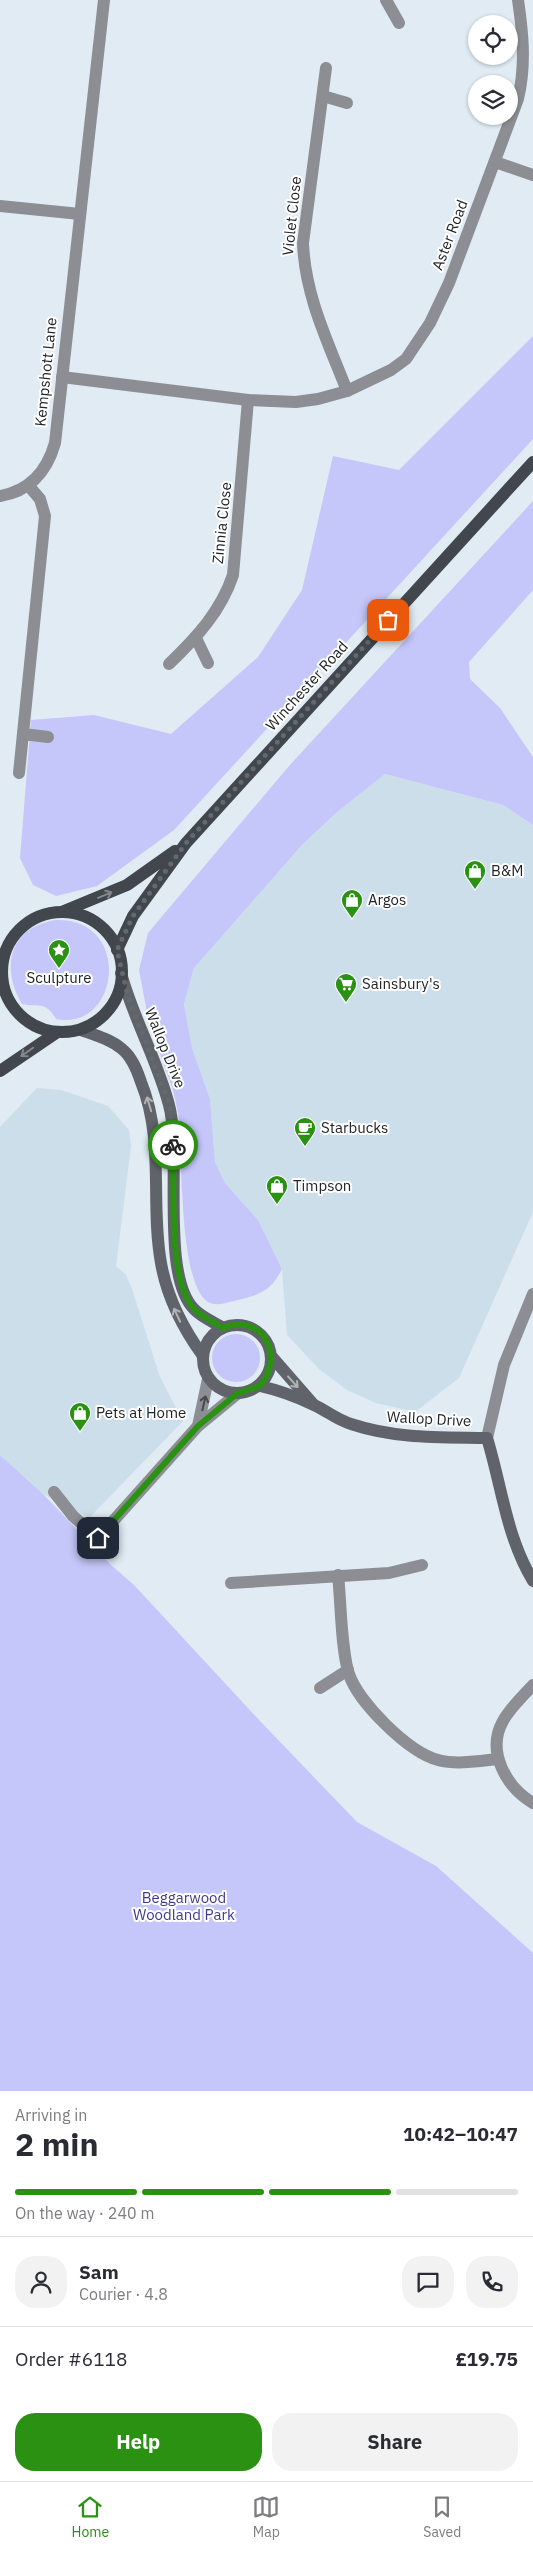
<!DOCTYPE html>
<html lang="en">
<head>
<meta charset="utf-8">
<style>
  body { margin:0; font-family:"IBM Plex Sans",sans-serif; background:#f2f2f3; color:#2b2b33; height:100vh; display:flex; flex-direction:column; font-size:19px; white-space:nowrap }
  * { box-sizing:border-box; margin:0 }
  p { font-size:16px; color:#7c7c81 }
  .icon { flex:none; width:28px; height:28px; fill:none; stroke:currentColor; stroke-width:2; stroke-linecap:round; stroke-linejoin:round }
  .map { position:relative; height:2091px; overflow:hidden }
  .drawer { display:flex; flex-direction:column; background:#fff; flex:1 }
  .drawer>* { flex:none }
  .controls { position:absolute; left:468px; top:15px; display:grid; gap:10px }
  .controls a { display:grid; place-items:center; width:50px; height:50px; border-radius:50%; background:#fff; box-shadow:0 1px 4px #0004; font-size:25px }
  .pin { position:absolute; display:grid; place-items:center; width:42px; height:42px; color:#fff; margin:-21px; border-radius:10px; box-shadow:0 2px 8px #0006 }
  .courier { position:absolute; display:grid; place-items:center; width:50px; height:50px; margin:-25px; border:4px solid #2a9113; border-radius:50%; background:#fff; color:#222; box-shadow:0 1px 6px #0007 }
  .summary em { font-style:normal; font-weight:800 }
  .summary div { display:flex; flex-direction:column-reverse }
  .summary { display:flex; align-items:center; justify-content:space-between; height:85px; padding:0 15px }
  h1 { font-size:32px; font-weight:800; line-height:38px }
  .bar { display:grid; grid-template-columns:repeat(4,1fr); gap:8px 5px; align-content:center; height:60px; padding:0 15px }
  .bar i { height:6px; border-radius:4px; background:#e1e1e2 }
  .bar .on { background:#2a9113 }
  .bar p { grid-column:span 4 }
  .line { display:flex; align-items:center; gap:12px; padding:0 15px; border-top:1px solid #e1e1e2 }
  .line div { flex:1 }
  .round { display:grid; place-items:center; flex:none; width:52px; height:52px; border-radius:20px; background:#f2f2f3 }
  .primary-button { display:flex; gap:10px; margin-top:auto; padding:10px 15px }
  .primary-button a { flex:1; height:58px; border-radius:20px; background:#2a9113; color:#fff; font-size:20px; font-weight:800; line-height:58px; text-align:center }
  .primary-button a+a { background:#f2f2f3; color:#2b2b33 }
  .menu { display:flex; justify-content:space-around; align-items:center; height:70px; border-top:1px solid #e1e1e2; background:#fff; font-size:14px; color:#7c7c81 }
  .menu a { display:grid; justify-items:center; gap:2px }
  .menu .on { color:#2a9113 }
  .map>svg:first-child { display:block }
</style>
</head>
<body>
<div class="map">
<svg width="533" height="2091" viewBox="0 0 533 2091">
  <rect width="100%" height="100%" fill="#e0ebf3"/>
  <!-- built -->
  <g fill="#cddeeb">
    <polygon points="385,774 503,805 533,825 533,1212 459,1378 415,1412 376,1403 347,1390 319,1369 287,1335 282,1269 258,1220 225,1183 215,1162 210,1099 192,1048 184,1004 194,968 302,845 336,813"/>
    <polygon points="37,1088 61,1090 108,1106 129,1130 131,1146 116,1266 126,1275 132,1289 160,1377 183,1421 89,1518 43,1494 0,1455 0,1127"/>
  </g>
  <!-- green -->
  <g fill="#c5c7fa">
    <polygon points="533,336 533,439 174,830 97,886 56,896 33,885 20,858 31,720 94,715 171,734 258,657 302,590 333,456 399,470"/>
    <path d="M 533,501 L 533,590 L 469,662 L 470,679 L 500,708 L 533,757 L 533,825 L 503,805 L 385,774 L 336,813 L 302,845 L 194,968 L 184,1004 L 192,1048 L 210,1099 L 215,1162 L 225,1183 L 258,1220 L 282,1269 C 271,1291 261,1294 238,1300 C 228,1302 218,1307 208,1302 C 178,1284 183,1149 178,1113 L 173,1090 L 149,1023 L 139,970 L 148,933 L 289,766 Z"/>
    <path d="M 56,920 C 133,918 120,1032 56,1019 C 45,1000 39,1008 22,1004 C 0,967 10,927 56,920 Z"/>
    <circle cx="236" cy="1358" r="24"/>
    <polygon points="0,1455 43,1494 110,1564 134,1585 260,1721 357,1822 436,1866 533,1953 533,2091 0,2091"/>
  </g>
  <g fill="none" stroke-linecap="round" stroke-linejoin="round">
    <!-- street -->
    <g stroke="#8c8e93" stroke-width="12">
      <polyline points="386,0 399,23"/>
      <path d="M 326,68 L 303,243 C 305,296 328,342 347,391"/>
      <polyline points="323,96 347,103"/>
      <polyline points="495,162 533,175"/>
      <polyline points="0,206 80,214"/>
      <path d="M 62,377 L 248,400 L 296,402 L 318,399 L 347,391 L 391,370 L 406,359 L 430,323 L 449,283 L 518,99 C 526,65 523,34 518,0"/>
      <path d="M 0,496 C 30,491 47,471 55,443 L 104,0"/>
      <polyline points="196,638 208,663"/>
      <path d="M 169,664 C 197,637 221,611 233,575 L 248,400"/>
      <polyline points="23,734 48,737"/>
      <polyline points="19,773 45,516 40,499 28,485"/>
      <polyline points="198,1426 208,1379"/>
      <polyline points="487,1438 504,1365 533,1294"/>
      <polyline points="54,1492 73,1516 98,1538 198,1426 238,1393"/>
      <path d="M 338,1575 C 341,1602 341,1650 349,1674 C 358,1702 408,1752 438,1760 C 457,1765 479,1761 498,1759"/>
      <polyline points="231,1583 389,1573 422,1565"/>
      <path d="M 533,1685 C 523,1696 510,1708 503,1721 C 486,1751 506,1787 533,1803"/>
      <polyline points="320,1688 348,1670"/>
    </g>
    <!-- secondary -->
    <g stroke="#60646a" stroke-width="12">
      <path d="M 121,973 C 133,1018 157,1059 169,1105 C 182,1152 160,1275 194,1309 C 201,1317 214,1322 223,1328"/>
      <path d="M 81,1030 C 95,1035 110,1039 122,1049 C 132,1057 137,1070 141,1082 C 165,1141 150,1202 161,1263 C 167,1298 182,1327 203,1356"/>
      <circle cx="237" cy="1359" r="34"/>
      <polyline points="272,1357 313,1404"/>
      <path d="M 260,1386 C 278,1390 297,1397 314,1405 C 327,1411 337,1420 351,1424 C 396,1439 441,1437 487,1438 C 502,1487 506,1536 533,1581"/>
    </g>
    <!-- primary -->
    <g stroke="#42464d" stroke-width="12">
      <polyline points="64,911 127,885 175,851"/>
      <circle cx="62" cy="972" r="60"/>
      <polyline points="117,950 133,916 186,843 533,462"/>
      <polyline points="0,1071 56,1033"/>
    </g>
  </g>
  <!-- one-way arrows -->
  <defs><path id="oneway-shaft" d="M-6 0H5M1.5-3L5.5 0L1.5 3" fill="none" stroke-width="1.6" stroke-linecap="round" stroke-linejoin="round" transform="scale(1.25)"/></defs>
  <g stroke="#84878b">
    <use href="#oneway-shaft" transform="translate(105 895) rotate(-23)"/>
    <use href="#oneway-shaft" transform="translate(27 1052) rotate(145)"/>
  </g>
  <g stroke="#b0b2b4">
    <use href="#oneway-shaft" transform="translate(149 1104) rotate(-107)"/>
    <use href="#oneway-shaft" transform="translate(177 1315) rotate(-115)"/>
    <use href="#oneway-shaft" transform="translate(293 1382) rotate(48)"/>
  </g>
  <use stroke="#46494d" href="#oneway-shaft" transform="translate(204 1403) rotate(-77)"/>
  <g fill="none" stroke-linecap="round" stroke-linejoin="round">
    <!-- done -->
    <polyline stroke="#636a6e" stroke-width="5" stroke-dasharray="0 9" points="173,1145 170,1106 128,997 117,950 133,916 186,843 388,620"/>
    <!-- route -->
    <path stroke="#2a9113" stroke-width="6" d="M 98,1538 L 198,1426 L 238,1393 L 260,1386 C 285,1356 263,1312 223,1328 C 214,1322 201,1317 194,1309 C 167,1279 175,1185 173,1145"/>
  </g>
  <!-- icons -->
  <defs>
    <g id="shop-pin" transform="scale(1.125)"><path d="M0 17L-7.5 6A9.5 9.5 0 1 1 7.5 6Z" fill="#2a9113" stroke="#fff"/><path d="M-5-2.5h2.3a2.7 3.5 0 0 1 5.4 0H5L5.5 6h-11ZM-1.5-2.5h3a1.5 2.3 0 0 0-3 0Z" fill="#fff"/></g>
    <g id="sight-pin" transform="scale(1.125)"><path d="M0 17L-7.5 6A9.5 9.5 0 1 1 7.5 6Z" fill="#2a9113" stroke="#fff"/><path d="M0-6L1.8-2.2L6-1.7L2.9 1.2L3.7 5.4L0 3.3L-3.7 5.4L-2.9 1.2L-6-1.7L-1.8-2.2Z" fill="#fff"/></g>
    <g id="supermarket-pin" transform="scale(1.125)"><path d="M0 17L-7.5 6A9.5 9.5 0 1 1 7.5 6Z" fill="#2a9113" stroke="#fff"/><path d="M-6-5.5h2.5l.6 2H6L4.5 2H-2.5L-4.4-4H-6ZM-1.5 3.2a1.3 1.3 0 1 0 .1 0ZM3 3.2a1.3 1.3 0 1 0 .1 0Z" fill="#fff"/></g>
    <g id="cafe-pin" transform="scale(1.125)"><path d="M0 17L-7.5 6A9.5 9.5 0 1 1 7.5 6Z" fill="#2a9113" stroke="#fff"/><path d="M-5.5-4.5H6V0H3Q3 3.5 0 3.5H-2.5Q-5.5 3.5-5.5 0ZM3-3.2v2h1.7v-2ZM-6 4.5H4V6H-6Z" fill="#fff"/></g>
  </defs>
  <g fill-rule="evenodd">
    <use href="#shop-pin" x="475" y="871"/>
    <use href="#shop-pin" x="352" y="900"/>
    <use href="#sight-pin" x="59" y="950"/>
    <use href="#supermarket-pin" x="346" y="984"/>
    <use href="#cafe-pin" x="305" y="1128"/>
    <use href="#shop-pin" x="277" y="1186"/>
    <use href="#shop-pin" x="80" y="1413"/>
  </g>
  <g text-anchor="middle" stroke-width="4" stroke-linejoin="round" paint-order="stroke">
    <!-- street labels -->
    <g font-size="15" fill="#202427" stroke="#fff">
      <text transform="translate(292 216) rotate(-84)" y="5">Violet Close</text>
      <text transform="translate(450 235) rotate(-69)" y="5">Aster Road</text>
      <text transform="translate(46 372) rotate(-84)" y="5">Kempshott Lane</text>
      <text transform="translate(222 523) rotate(-84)" y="5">Zinnia Close</text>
      <text transform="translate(307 686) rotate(-48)" y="5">Winchester Road</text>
      <text transform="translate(165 1048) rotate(68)" y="5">Wallop Drive</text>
      <text transform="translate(429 1419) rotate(3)" y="5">Wallop Drive</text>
    </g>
    <!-- poi labels -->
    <g font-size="15" fill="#202427" stroke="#fff" text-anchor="start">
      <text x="491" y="876">B&amp;M</text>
      <text x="368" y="905">Argos</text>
      <text x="59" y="983" text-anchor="middle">Sculpture</text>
      <text x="362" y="989">Sainsbury's</text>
      <text x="321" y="1133">Starbucks</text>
      <text x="293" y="1191">Timpson</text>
      <text x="96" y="1418">Pets at Home</text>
    </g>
    <!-- park labels -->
    <g font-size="15" fill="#403a8b" stroke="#fff">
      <text x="184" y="1903">Beggarwood<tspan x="184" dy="17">Woodland Park</tspan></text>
    </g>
  </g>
</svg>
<div class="controls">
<a><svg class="icon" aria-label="locate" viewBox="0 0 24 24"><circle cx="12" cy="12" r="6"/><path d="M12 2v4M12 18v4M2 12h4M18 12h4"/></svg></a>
<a><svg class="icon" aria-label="layers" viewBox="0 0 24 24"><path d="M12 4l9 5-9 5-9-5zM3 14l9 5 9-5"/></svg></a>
</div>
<div class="pin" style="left:388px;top:620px;background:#ea580c"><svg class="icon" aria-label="bag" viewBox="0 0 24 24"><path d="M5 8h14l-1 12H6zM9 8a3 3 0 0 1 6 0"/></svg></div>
<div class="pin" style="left:98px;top:1538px;background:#1f2937"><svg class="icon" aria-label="home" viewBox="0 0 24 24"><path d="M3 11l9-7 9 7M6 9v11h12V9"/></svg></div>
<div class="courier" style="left:173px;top:1145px"><svg class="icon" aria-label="bike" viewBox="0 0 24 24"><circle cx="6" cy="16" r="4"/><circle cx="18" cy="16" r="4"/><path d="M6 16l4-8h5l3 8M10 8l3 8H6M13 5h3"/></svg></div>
</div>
<section class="drawer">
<div class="summary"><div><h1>2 min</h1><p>Arriving in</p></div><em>10:42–10:47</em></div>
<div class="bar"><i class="on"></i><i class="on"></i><i class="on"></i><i></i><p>On the way · 240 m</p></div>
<div class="line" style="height:90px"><a class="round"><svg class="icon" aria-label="person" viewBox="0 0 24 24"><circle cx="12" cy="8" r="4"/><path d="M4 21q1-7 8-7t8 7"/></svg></a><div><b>Sam</b><p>Courier · 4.8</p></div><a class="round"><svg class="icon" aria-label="chat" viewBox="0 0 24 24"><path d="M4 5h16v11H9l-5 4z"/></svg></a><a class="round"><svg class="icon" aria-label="phone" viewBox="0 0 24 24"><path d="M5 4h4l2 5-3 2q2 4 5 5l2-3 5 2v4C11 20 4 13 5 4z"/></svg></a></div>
<div class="line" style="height:65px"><div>Order #6118</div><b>£19.75</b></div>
<div class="primary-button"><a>Help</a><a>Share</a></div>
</section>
<nav class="menu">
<a class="on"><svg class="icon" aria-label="home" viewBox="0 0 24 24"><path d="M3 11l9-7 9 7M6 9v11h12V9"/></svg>Home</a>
<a><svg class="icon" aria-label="map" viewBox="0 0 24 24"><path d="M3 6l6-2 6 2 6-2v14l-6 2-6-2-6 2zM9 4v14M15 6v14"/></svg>Map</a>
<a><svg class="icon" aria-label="saved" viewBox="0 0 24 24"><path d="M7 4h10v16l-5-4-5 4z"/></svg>Saved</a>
</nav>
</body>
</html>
